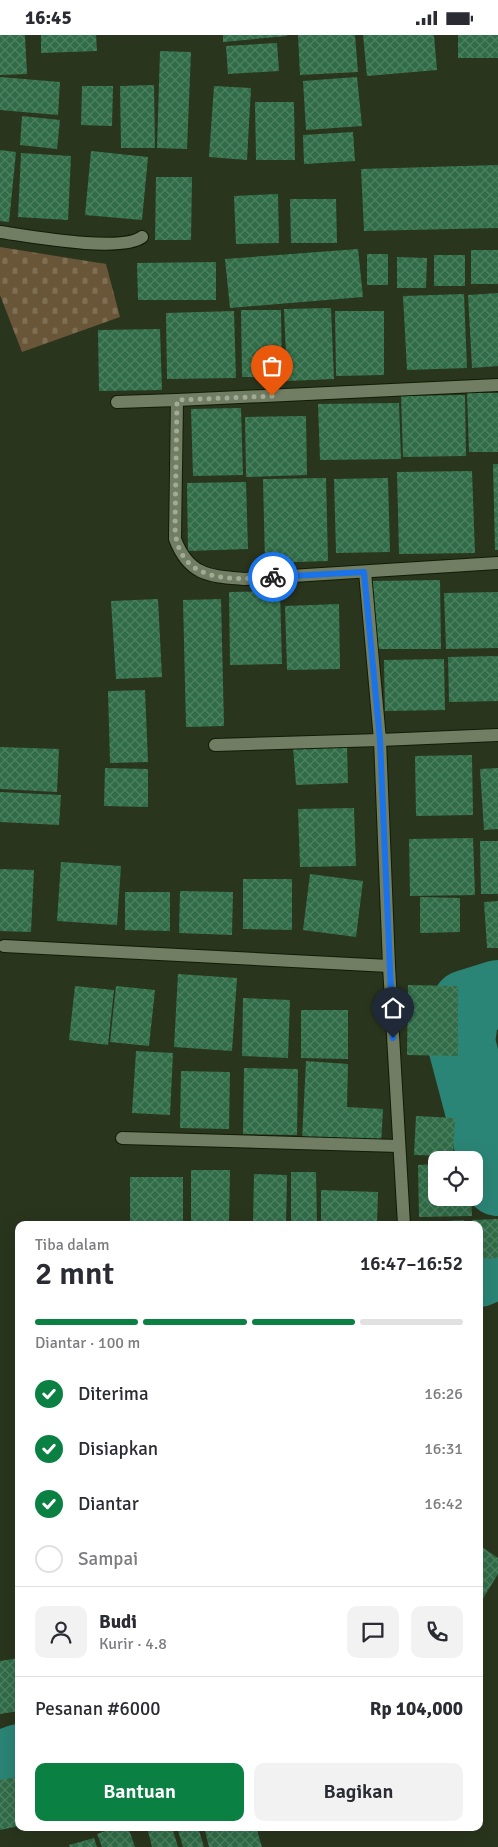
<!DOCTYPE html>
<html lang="id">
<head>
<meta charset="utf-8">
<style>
  body { margin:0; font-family:Signika,sans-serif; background:#f2f2f3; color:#2b2b33; height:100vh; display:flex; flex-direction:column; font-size:19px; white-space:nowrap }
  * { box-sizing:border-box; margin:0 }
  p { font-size:16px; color:#7c7c81 }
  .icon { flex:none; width:28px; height:28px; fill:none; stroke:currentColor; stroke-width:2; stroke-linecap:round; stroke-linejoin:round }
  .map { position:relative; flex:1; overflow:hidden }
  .details { position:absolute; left:15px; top:1186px; width:468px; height:610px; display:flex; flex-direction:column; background:#fff; border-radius:10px; box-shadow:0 5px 20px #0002 }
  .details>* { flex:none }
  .controls { position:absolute; left:428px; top:1116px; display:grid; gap:10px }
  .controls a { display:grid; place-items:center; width:55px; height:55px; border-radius:10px; background:#fff; box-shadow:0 5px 20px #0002; font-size:25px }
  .pin { position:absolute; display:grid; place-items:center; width:42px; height:42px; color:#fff; margin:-51px -21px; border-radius:50% 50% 50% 0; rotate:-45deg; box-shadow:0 0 5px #0007 }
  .pin .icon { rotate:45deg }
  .courier { position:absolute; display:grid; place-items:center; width:50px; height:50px; margin:-25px; border:4px solid #1a73e8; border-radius:50%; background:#fff; color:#222; box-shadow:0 1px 6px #0007 }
  .summary em { font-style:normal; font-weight:600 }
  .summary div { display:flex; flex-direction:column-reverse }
  .summary { display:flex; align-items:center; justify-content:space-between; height:85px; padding:0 20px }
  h1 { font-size:32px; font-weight:600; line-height:38px }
  .bar { display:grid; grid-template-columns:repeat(4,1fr); gap:8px 5px; align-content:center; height:60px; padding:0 20px }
  .bar i { height:6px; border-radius:4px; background:#e1e1e2 }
  .bar .on { background:#0b8043 }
  .bar p { grid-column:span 4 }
  .line { display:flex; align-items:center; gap:12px; padding:0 20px; border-top:1px solid #e1e1e2 }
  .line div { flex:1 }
  .round { display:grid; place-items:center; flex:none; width:52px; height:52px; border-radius:10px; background:#f2f2f3 }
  ol { padding:0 20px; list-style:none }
  li { display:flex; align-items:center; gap:15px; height:55px }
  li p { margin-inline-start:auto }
  li .icon { padding:5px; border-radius:50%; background:#0b8043; color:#fff; stroke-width:4 }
  li:last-child { color:#7c7c81 }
  li i { width:28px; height:28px; border:2px solid #e1e1e2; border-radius:50% }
  .primary-button { display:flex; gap:10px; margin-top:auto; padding:10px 20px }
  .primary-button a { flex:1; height:58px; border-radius:10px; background:#0b8043; color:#fff; font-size:20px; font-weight:600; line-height:58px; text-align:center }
  .primary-button a+a { background:#f2f2f3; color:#2b2b33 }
  .status { display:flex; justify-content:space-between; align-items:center; height:35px; padding:0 25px; background:#fff; direction:ltr }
  .status svg { height:14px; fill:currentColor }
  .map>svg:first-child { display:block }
</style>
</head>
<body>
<div class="status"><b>16:45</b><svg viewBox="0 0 49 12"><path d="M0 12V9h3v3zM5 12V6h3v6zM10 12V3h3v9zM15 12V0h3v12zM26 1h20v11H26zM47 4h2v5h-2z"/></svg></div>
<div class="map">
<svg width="498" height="1812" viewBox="0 0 498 1812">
  <defs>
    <pattern id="cemetery-stones" width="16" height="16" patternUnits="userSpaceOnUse" patternTransform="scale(1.25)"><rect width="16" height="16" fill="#695537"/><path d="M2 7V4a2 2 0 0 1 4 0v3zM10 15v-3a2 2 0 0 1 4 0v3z" fill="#7e6e53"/></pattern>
    <pattern id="building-cross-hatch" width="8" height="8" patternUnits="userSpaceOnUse" patternTransform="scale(1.25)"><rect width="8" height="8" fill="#306c47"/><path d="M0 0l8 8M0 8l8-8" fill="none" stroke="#4e8161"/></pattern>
  </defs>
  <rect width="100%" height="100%" fill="#2a351d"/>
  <!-- cemetery -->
  <polygon fill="url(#cemetery-stones)" points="0,212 106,229 120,282 22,317 0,260"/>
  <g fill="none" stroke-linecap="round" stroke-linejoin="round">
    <!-- river -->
    <g stroke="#2b8576" stroke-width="68">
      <polyline points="498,959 466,969 461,1007 498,1147"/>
      <polyline points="479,1238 498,1228"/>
      <polyline points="0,1731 19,1723"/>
    </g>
  </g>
  <!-- building -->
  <g fill="url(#building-cross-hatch)">
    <polygon points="0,0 25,0 27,39 0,40"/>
    <polygon points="41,0 96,0 97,16 41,18"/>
    <polygon points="223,0 287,0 287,1 223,7"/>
    <polygon points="298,0 355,0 358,37 300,40"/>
    <polygon points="363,0 434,0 437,35 367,41"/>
    <rect x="458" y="0" width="40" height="23"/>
    <polygon points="277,8 279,36 228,39 226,11"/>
    <polygon points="160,16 191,17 187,114 157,113"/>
    <polygon points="0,42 60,47 58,80 0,75"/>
    <polygon points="357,42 362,91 306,95 303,46"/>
    <polygon points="154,50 155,113 121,113 120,51"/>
    <polygon points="82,51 113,51 112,91 81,90"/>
    <polygon points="214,51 251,53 247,125 209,122"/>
    <polygon points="255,67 294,67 295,125 256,125"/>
    <polygon points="22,81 60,85 57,114 20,110"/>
    <polygon points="353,97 355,126 304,129 303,100"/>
    <polygon points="0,115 16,117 9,187 0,186"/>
    <polygon points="91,116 148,122 142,185 85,180"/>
    <polygon points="21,118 71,121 68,185 18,182"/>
    <polygon points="498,130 498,193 364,196 361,134"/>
    <polygon points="156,142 192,142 191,205 155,205"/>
    <polygon points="278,159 279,208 236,209 234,161"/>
    <polygon points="290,164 336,164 337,208 291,208"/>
    <polygon points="358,214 363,262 230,273 225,224"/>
    <rect x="471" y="215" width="27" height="34"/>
    <rect x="367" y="219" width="21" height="31"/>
    <rect x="434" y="220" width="31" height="31"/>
    <polygon points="397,222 427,223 426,253 397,253"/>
    <polygon points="216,227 216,265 138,265 137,228"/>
    <polygon points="498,258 498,331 472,333 468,260"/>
    <polygon points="464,259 467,333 407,335 403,261"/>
    <polygon points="331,273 334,344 287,346 284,274"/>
    <polygon points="241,275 281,275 282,342 242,342"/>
    <polygon points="234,276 236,343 167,344 166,278"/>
    <polygon points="335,276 384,276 384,340 336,341"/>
    <polygon points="160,294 162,355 99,356 98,295"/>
    <polygon points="467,358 498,358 498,417 469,417"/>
    <polygon points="465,360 466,421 403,422 401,361"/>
    <polygon points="399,368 401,424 320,425 318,369"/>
    <polygon points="241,373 243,440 193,441 191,374"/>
    <polygon points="306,381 307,440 246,442 245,382"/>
    <polygon points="493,429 498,429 498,515 495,515"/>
    <polygon points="472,436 475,518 399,519 397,437"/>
    <polygon points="326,443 328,526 265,528 263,444"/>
    <polygon points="388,443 390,517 336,518 334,444"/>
    <polygon points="246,447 248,514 188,516 187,448"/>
    <polygon points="440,545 441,614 374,614 372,546"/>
    <polygon points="280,556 282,629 230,630 229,557"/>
    <polygon points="498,557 498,613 446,614 444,558"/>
    <polygon points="158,564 162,642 116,644 111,566"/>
    <polygon points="221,564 224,691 186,692 183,565"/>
    <polygon points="339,569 340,634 287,635 285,571"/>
    <polygon points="498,621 498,666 449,667 448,622"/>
    <polygon points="444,624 445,675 385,676 384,625"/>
    <polygon points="145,655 148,727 110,728 108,656"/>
    <polygon points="347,710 348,748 296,750 293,712"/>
    <polygon points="0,712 59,714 57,757 0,754"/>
    <polygon points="472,720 473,780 416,781 415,721"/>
    <polygon points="105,733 148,734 148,772 104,771"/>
    <polygon points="498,733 498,794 484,795 480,734"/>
    <polygon points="0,757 61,760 59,790 0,787"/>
    <polygon points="354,773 356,831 300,832 298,774"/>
    <polygon points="473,803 475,860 410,861 409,804"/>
    <polygon points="480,806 498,806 498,859 481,859"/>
    <polygon points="61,827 121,831 117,890 57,886"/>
    <polygon points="0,834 34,835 31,897 0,896"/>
    <polygon points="310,839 363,846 356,902 303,895"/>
    <polygon points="243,844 292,844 292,895 243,894"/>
    <polygon points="180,856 233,857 232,900 179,898"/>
    <polygon points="125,857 170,857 170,896 125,895"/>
    <polygon points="420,862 460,863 460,897 420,898"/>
    <polygon points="498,866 498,913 487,913 484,867"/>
    <polygon points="178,939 237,943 232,1016 174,1012"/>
    <polygon points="408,950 458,951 458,1021 407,1020"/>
    <polygon points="75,951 114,955 108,1010 69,1005"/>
    <polygon points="116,951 155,955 149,1011 110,1007"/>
    <polygon points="243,963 290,965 288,1023 242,1021"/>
    <polygon points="301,975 348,975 348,1024 301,1023"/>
    <polygon points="136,1016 173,1018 170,1080 132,1078"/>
    <polygon points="306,1026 348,1029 347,1072 383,1074 381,1109 302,1105"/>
    <polygon points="244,1033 298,1034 297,1100 243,1099"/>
    <polygon points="181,1036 230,1037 229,1094 180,1093"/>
    <polygon points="416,1081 455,1083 453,1121 414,1120"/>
    <polygon points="436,1129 436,1162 471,1162 472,1181 419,1182 418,1130"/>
    <polygon points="191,1135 230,1135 229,1190 191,1190"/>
    <polygon points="291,1137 316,1137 317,1190 291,1190"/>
    <polygon points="254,1139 287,1140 286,1190 253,1190"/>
    <rect x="130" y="1142" width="53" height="48"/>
    <polygon points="321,1155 378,1157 377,1190 321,1190"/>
    <polygon points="498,1184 498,1223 479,1224 479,1190 472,1190 472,1185"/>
    <polygon points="464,1185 465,1190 429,1190 429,1187"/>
    <polygon points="479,1510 498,1523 498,1539 479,1570"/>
    <polygon points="19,1623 19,1676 0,1679 0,1626"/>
    <polygon points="15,1742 19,1759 19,1791 0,1795 0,1745"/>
    <polygon points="116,1792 128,1792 135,1812 102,1812 97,1799"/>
    <polygon points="147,1792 172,1792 178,1812 152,1812"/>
    <polygon points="177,1792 198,1792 204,1812 183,1812"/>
    <polygon points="204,1792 256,1792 262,1812 209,1812"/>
    <polygon points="94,1803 97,1812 70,1812 69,1810"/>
  </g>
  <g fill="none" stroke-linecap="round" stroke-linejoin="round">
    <!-- street casing -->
    <g stroke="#121c06" stroke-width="14">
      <g id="street">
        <path d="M 0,197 C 29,201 120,218 142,202"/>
        <path d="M 177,365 L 175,504 C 189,541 210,541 244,544 L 498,528"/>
        <polyline points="117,367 177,365 498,350"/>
        <polyline points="365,537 380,705 498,700"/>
        <polyline points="215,710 380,705 389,931 404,1190"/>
        <polyline points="4,911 389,931"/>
        <polyline points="122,1103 399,1111"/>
      </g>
    </g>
    <!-- street -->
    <use href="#street" stroke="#717e63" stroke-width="12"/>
  </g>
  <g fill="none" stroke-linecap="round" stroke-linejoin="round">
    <!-- done -->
    <path stroke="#a2ab98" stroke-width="5" stroke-dasharray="0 9" d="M 272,361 L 177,365 L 175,492 C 177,549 232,545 273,542"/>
    <!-- route -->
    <polyline stroke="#1a73e8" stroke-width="6" points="273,542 364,537 380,705 393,1003"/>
  </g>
</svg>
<div class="controls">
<a><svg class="icon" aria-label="locate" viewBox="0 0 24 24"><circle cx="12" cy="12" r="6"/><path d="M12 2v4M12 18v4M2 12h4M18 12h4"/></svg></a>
</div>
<div class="pin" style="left:272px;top:361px;background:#ea580c"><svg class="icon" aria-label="bag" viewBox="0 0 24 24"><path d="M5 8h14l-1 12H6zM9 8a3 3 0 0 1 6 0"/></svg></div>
<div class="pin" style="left:393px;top:1003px;background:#1f2937"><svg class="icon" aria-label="home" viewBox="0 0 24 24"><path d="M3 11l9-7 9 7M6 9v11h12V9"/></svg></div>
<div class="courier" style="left:273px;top:542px"><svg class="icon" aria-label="bike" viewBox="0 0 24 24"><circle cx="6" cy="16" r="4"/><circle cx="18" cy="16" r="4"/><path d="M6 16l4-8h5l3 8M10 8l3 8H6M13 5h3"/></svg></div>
<section class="details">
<div class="summary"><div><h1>2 mnt</h1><p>Tiba dalam</p></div><em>16:47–16:52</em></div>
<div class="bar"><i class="on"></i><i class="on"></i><i class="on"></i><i></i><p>Diantar · 100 m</p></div>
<ol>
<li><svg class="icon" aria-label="check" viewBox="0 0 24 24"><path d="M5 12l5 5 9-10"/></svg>Diterima<p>16:26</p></li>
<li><svg class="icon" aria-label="check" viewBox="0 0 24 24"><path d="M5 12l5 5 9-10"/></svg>Disiapkan<p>16:31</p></li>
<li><svg class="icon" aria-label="check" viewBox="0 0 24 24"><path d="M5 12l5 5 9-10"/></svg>Diantar<p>16:42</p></li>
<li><i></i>Sampai</li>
</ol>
<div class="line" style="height:90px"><a class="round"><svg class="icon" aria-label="person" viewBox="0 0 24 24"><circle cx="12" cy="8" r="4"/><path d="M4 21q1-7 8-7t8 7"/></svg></a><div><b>Budi</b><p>Kurir · 4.8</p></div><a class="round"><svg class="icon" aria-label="chat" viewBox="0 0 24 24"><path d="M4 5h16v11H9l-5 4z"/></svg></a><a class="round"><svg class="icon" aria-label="phone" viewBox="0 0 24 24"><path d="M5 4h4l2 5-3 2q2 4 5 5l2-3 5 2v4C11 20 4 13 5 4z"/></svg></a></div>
<div class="line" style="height:65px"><div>Pesanan #6000</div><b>Rp 104,000</b></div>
<div class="primary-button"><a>Bantuan</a><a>Bagikan</a></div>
</section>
</div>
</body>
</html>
